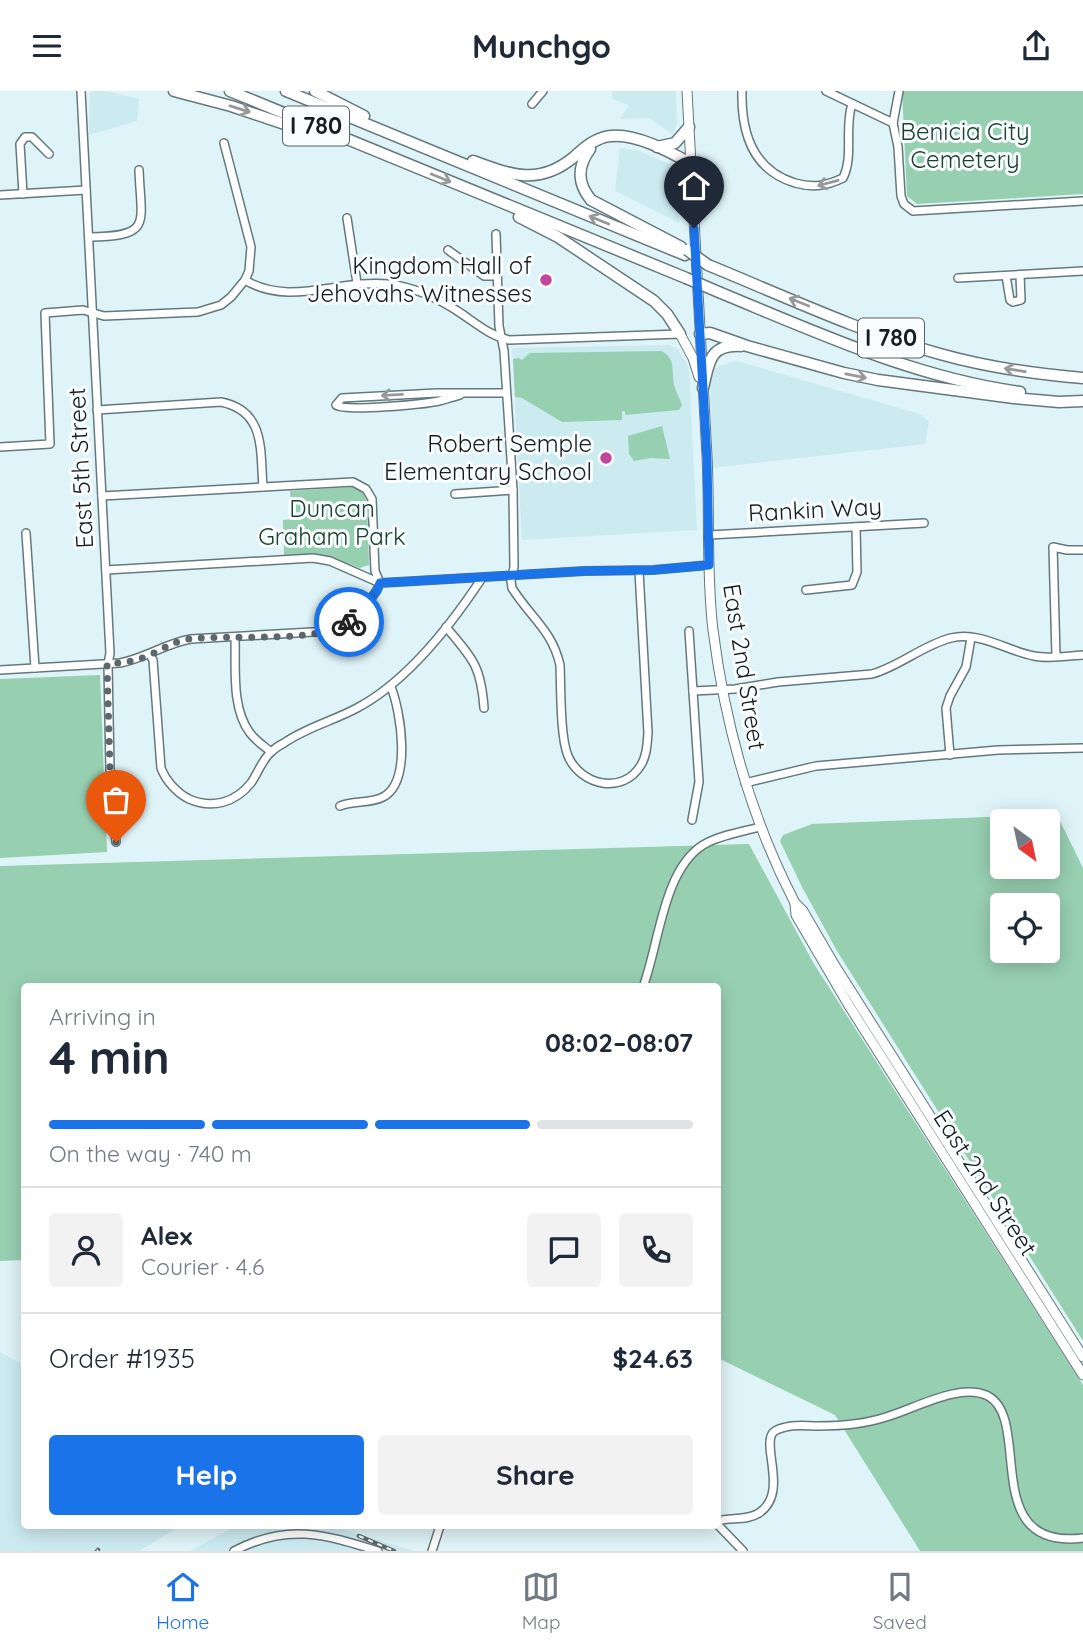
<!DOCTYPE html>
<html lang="en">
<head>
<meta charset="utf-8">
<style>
  body { margin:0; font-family:Quicksand,sans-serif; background:#f2f2f3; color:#1f2937; height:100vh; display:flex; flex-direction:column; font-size:26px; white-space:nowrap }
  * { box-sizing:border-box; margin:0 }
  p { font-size:23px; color:#747a83 }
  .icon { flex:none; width:38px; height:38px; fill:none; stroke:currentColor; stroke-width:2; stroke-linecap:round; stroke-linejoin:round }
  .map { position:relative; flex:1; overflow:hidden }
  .sheet { position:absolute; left:21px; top:892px; width:700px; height:546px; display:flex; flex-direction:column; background:#fff; border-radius:7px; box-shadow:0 4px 18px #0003 }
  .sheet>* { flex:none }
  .needle { width:46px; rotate:147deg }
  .tools { position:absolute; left:990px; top:718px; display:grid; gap:14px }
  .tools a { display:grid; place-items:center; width:70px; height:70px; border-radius:7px; background:#fff; box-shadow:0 4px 18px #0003; font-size:35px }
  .pin { position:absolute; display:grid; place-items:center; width:60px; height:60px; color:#fff; margin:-72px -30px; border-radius:50% 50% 50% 0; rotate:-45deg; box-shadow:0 0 7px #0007 }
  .pin .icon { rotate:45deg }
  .courier { position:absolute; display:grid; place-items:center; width:70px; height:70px; margin:-35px; border:5px solid #1a73e8; border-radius:50%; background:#fff; color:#222; box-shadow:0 2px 9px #0007 }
  .summary em { font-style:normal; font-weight:800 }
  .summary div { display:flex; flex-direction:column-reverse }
  .summary { display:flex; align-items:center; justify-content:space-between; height:119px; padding:0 28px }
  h1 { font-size:46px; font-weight:800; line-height:52px }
  .bar { display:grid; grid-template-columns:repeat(4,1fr); gap:10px 7px; align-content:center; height:84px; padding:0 28px }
  .bar i { height:9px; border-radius:5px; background:#e0e1e3 }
  .bar .active { background:#1a73e8 }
  .bar p { grid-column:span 4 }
  .line { display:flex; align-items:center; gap:18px; padding:0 28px; border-top:2px solid #e0e1e3 }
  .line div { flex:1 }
  .round { display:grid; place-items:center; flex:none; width:74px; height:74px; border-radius:7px; background:#f2f2f3 }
  .action { display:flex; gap:14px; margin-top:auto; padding:14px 28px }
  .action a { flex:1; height:80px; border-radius:7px; background:#1a73e8; color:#fff; font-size:28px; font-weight:800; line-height:80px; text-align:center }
  .action a+a { background:#f2f2f3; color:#1f2937 }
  header { display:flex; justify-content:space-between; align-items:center; height:91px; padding:0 28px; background:#fff; font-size:32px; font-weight:800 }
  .tabs { display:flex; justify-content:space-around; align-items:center; height:98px; border-top:2px solid #e0e1e3; background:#fff; font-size:19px; color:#747a83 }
  .tabs a { display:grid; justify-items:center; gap:4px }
  .tabs .active { color:#1a73e8 }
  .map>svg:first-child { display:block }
</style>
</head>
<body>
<header><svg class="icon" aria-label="menu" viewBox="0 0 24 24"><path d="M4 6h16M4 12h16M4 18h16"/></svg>Munchgo<svg class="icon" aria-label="share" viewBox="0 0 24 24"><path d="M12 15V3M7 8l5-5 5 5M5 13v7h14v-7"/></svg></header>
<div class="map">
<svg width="1083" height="1460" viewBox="0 0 1083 1460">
  <rect width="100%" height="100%" fill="#dff4f8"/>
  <!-- built -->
  <g fill="#ccebf1">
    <polygon points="90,0 106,0 139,8 137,30 89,44"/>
    <polygon points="612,0 676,0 677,32 673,44 649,27 620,28 629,14 612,8"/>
    <polygon points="620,57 637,59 676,76 679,132 615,100"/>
    <polygon points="669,254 678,258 689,277 697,439 522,449 512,257"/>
    <polygon points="737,270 920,323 929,331 925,353 711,377 710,281 718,275"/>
    <polygon points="0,1261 24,1274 24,1435 180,1435 139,1460 0,1460"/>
    <polygon points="236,1435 332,1435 414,1460 190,1460"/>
  </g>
  <!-- green -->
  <g fill="#97cfb1" fill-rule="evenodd">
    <polygon points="902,0 1083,0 1083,103 917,113 907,105"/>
    <path d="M 661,260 C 678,268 670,282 675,297 C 677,303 680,308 682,314 L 679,319 L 625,324 L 625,320 L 622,320 L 622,329 L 562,331 L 522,307 L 515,306 L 513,268 L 519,267 L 522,269 L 530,262 Z"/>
    <polygon points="662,335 670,368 651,367 634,370 629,363 628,345"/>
    <polygon points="352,396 362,401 367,410 369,474 360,477 324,464 284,464 283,429 292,428 290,400"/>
    <polygon points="100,584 107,761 0,767 0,588"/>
    <path d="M 1036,724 L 1061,732 L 1083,777 L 1083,1250 L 837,860 L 802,796 L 780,750 L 783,744 L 812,733 ZM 1003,730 L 1048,730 L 1048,775 L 1003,775 ZM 1003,814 L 1048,814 L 1048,859 L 1003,859 Z"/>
    <polygon points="749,753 814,873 1083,1294 1083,1460 920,1460 835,1324 718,1267 718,896 24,896 24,1169 0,1170 0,775"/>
  </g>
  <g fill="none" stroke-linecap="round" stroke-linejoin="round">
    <!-- minor casing -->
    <g stroke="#65787c" stroke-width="10">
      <g id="minor">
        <polyline points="81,0 110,562 108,573 110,679 116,751"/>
        <path d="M 742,0 C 741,41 752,79 795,92 C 814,97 826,95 843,87 C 854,65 844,37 852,13"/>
        <polyline points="826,0 893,32"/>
        <polyline points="899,0 893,32 898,56 901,105 904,113 913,120 1083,110"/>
        <polyline points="532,13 543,0"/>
        <polyline points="23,103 20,53 25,46 32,46 49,63"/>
        <polyline points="0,104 86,99"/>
        <polyline points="347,127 357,192"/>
        <path d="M 496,143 L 499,235 L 504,260 L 513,399 L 514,476 L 511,490 L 512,497 C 530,526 552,539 560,574 C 561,597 560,646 568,665 C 581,695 623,704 641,674 C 647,664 647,653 648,642 L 639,480"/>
        <path d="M 90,146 C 153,145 141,133 139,79"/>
        <polyline points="448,159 484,185 496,185"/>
        <polyline points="1006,185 1010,209 1013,211 1021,209 1020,184"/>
        <polyline points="958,187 1083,180"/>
        <path d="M 245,189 C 289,216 340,188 388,193 C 415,196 440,208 462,223 C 478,234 491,245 509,249 L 680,243"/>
        <path d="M 460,304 C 454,306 446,308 439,310 C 425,313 345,321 336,314 L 342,307 L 437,302 L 506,302"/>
        <path d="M 97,319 L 221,311 C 266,320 260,360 263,396"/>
        <polyline points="0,356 50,353 45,222 83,219 104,225 198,221 221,214 231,206 245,189 249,180 251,156 224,52"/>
        <polyline points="455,403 513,399"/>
        <polyline points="102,405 353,391 366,398 372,408 375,480 380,492"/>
        <polyline points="26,442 35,577"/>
        <polyline points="709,444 924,432"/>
        <polyline points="106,479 313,467 330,470 380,492"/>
        <polyline points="806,499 852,494 857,481 856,436"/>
        <path d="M 446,536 C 473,568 481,575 484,617"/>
        <polyline points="689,540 699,691 692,729"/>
        <path d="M 235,546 C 236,576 231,617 250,642 C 256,650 264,655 271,661"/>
        <path d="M 150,564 L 153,569 L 161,677 C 166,690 177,702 189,708 C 212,718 235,712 251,692 C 258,682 262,669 271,661 C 275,657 280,654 284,652 C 307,636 333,630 357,617 C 408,590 451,534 482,487"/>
        <polyline points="1056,565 1053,456 1067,459 1083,459"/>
        <path d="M 0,579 L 120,572 C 146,567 166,552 191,548 L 330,540 C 350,533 372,512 380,492 L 585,480 L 653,479 L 709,474"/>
        <path d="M 693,600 L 735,598 L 778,591 L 872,583 C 900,575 923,554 951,547 C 980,540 1007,560 1034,565 C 1049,568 1068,565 1083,564"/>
        <polyline points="950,664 946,617 950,605 966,576 971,547"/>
        <polyline points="745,692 816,675 998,659 1083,657"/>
        <path d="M 340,715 C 353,709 370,713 383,706 C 412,691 401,621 391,596"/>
        <path d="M 643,896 C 659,854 663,779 703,754 C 720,744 742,741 760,736"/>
        <path d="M 718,1430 C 730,1426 747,1430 759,1422 C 788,1403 763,1358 772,1343 C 775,1338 782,1337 786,1336 C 796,1333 808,1335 818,1335 C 841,1335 865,1333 886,1326 C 914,1318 960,1291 988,1305 C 1033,1329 978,1460 1083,1447"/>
        <polyline points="718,1434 743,1460"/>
        <path d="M 234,1460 C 287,1432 324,1443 378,1460"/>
        <polyline points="432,1460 440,1435"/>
      </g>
    </g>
    <!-- major casing -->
    <g stroke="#65787c" stroke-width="11">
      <g id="major">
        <path d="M 687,0 C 694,121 700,243 707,365 C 710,423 706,481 713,539 C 725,634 751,727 795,812 L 803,820 L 835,875 L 1083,1266"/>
        <polyline points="680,243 693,267 699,286"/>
        <polyline points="795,812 796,824 848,913 1083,1284"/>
      </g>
    </g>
    <!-- highway casing -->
    <g stroke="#65787c" stroke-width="13">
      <g id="highway">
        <polyline points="174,0 231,15 326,47"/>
        <polyline points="230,0 686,187"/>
        <polyline points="286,0 685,164"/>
        <polyline points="315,0 364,25"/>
        <polyline points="657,56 675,52 689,36"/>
        <path d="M 590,58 C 577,76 577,92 591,109 L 681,156"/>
        <path d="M 473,70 C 511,84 539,95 574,66 C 584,57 596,46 611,45 C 636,42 670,61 692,73"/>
        <polyline points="519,126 558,146 654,210 667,223 680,243"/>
        <path d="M 708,174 C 784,205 860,241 940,263 C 986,276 1035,283 1083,287"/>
        <path d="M 721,202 C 818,242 916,287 1020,301"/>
        <polyline points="700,243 710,242 747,255 844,282 878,289 1014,307 1059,311 1083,310"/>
        <path d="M 703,297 C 709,272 709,253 741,255"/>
      </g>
    </g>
    <!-- minor -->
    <use href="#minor" stroke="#fff" stroke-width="7"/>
    <!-- major -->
    <use href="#major" stroke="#fff" stroke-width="9"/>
    <!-- highway -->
    <use href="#highway" stroke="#fff" stroke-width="10"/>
    <!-- rail casing -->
    <g stroke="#5d696c" stroke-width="4.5">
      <g id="rail">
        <polyline points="359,1445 394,1460"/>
        <polyline points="97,1460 98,1459"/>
      </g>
    </g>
    <!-- rail -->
    <use href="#rail" stroke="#f9fdfe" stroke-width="2" stroke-dasharray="5" stroke-linecap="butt"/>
    <!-- highway-bridge casing -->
    <g stroke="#65787c" stroke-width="13" stroke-linecap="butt">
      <g id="highway-bridge">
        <polyline points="687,159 708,174"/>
        <polyline points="686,187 721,202"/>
      </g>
    </g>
    <!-- highway-bridge -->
    <use href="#highway-bridge" stroke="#fff" stroke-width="10"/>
  </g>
  <!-- one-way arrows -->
  <defs><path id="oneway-shaft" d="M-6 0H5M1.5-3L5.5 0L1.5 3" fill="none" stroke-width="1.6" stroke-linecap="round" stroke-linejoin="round" transform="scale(1.75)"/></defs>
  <g stroke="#96999a">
    <use href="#oneway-shaft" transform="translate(240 18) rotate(17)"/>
    <use href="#oneway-shaft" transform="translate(441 87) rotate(22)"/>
    <use href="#oneway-shaft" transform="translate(828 92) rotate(165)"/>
    <use href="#oneway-shaft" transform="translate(599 129) rotate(-158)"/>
    <use href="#oneway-shaft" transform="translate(799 211) rotate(-158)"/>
    <use href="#oneway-shaft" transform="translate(1015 279) rotate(-171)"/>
    <use href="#oneway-shaft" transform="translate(856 285) rotate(11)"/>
    <use href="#oneway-shaft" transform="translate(392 304) rotate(177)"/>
  </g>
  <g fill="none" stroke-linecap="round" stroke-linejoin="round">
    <!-- done -->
    <path stroke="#5c686b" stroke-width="7" stroke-dasharray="0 12.6" d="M 116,751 L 110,679 L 107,573 C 122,572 136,570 150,564 C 163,558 174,550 189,548 C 229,543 320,553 349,531"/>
    <!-- route -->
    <polyline stroke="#1a73e8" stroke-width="9" points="349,531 377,500 380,492 585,480 653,479 709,474 707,369 694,137"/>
  </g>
  <!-- markers -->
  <g fill="#c0479b" stroke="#f9fdfe" stroke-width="2.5">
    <circle cx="546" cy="189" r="7"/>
    <circle cx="606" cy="367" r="7"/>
  </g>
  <g text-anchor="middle" stroke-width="6" stroke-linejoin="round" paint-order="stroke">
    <!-- shield labels -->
    <g fill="#f9fdfe" stroke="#5a6062" stroke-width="2">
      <rect x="283" y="15.5" width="66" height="39" rx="5"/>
      <rect x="858" y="227.5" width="66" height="39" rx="5"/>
    </g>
    <g font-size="23" font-weight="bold" fill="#161d1f">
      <text x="316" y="43">I 780</text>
      <text x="891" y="255">I 780</text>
    </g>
    <!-- park labels -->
    <g font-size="24" fill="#1b422f" stroke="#f9fdfe">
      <text x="965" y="49">Benicia City<tspan x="965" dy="28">Cemetery</tspan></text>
      <text x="332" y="426">Duncan<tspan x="332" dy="28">Graham Park</tspan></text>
    </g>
    <!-- poi labels -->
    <g font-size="24" fill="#161d1f" stroke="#f9fdfe" text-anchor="end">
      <text x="532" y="183">Kingdom Hall of<tspan x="532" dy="28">Jehovahs Witnesses</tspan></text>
      <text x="592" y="361">Robert Semple<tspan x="592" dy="28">Elementary School</tspan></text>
    </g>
    <!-- street labels -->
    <g font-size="24" fill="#161d1f" stroke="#f9fdfe">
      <text transform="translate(81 377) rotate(-93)" y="8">East 5th Street</text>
      <text transform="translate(815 419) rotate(-3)" y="8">Rankin Way</text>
      <text transform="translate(744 576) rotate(81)" y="8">East 2nd Street</text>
      <text transform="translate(985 1092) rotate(57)" y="8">East 2nd Street</text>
    </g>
  </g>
</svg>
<div class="tools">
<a><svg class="needle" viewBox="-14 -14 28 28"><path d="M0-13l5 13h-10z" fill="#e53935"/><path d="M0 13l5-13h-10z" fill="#747a83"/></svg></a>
<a><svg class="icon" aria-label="locate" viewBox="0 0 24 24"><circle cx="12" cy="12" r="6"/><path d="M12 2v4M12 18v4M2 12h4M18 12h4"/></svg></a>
</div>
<div class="pin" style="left:116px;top:751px;background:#ea580c"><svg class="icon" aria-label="bag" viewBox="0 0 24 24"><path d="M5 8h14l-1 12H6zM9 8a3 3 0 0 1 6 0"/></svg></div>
<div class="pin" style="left:694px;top:137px;background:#1f2937"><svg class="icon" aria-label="home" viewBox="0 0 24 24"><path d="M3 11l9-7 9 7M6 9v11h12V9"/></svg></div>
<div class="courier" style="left:349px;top:531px"><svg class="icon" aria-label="bike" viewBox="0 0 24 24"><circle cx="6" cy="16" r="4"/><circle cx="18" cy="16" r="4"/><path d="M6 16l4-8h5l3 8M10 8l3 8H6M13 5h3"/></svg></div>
<section class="sheet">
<div class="summary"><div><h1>4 min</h1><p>Arriving in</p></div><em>08:02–08:07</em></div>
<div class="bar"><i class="active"></i><i class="active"></i><i class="active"></i><i></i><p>On the way · 740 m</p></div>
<div class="line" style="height:126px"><a class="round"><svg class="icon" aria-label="person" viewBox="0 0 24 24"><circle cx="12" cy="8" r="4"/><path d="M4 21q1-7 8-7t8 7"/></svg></a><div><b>Alex</b><p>Courier · 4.6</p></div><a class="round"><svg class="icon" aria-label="chat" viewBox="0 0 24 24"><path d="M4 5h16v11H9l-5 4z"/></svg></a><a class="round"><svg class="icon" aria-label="phone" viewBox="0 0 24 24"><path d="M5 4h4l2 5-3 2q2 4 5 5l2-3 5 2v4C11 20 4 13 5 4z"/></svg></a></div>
<div class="line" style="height:91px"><div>Order #1935</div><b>$24.63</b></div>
<div class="action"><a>Help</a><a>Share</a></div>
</section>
</div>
<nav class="tabs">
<a class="active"><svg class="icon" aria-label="home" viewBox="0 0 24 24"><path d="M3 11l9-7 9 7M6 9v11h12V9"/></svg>Home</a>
<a><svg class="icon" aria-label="map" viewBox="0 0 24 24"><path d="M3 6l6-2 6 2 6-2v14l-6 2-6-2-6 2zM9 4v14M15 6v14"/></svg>Map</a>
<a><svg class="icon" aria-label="saved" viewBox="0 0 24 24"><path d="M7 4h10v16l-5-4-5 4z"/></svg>Saved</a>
</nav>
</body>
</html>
